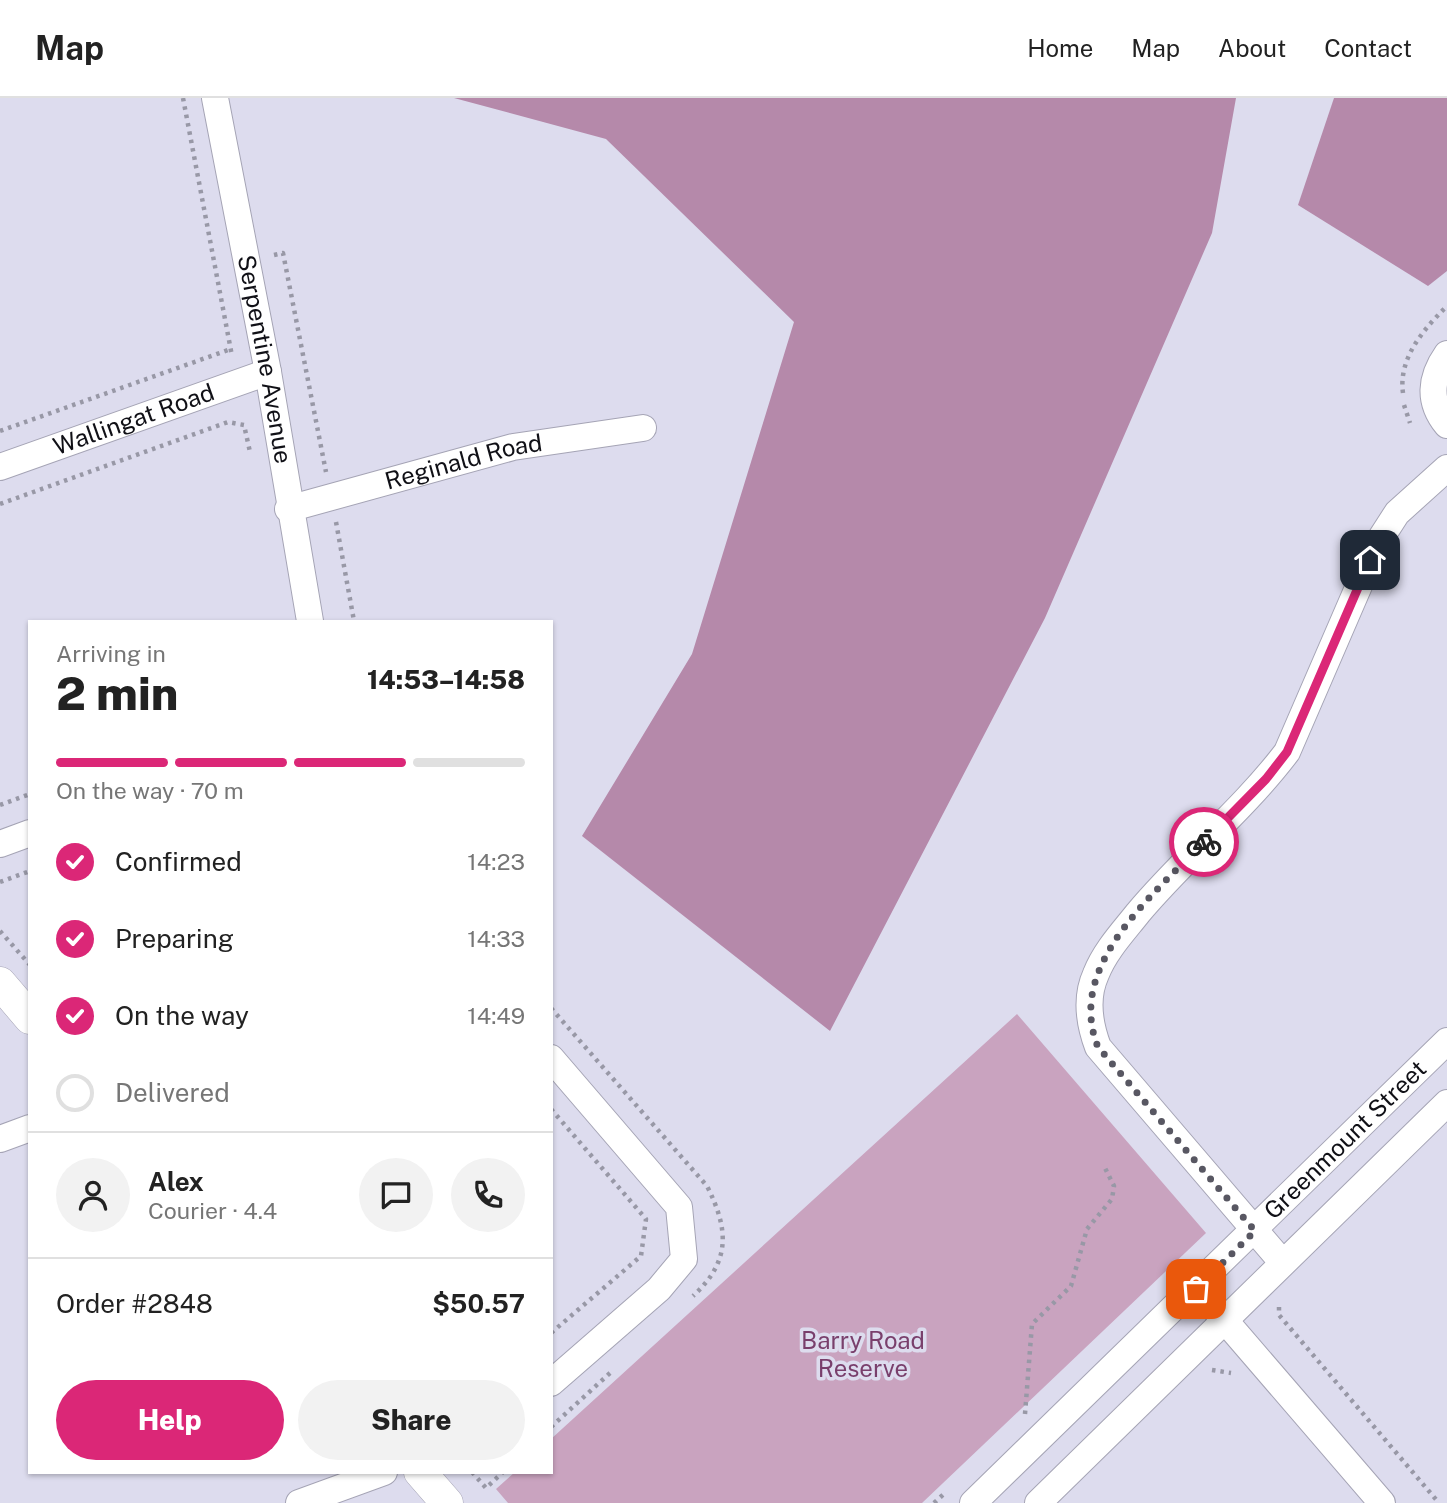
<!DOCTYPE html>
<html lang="en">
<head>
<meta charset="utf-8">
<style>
  body { margin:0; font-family:"Public Sans",sans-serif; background:#f2f2f2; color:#222; height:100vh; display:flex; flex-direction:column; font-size:26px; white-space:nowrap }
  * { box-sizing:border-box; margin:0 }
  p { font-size:23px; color:#767676 }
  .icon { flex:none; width:38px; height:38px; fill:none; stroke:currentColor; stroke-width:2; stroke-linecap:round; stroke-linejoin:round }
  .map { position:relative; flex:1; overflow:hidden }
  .side { position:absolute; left:28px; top:522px; width:525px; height:854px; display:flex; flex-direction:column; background:#fff; border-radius:0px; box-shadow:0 2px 5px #0004 }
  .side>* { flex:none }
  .pin { position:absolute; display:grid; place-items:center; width:60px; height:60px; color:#fff; margin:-30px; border-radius:14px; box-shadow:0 4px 10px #0006 }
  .courier { position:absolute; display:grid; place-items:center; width:70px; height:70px; margin:-35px; border:5px solid #db2777; border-radius:50%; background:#fff; color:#222; box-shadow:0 2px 9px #0007 }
  .summary em { font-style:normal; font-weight:800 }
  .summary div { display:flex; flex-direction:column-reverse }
  .summary { display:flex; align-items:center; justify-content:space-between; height:119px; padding:0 28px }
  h1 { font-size:46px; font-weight:800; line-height:52px }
  .bar { display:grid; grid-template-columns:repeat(4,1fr); gap:10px 7px; align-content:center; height:84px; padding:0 28px }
  .bar i { height:9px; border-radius:5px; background:#e0e0e0 }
  .bar .active { background:#db2777 }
  .bar p { grid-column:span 4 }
  .line { display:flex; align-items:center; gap:18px; padding:0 28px; border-top:2px solid #e0e0e0 }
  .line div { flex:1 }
  .round { display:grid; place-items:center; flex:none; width:74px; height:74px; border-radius:37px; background:#f2f2f2 }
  ol { padding:0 28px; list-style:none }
  li { display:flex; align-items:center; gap:21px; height:77px }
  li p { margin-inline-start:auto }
  li .icon { padding:7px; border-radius:50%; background:#db2777; color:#fff; stroke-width:4 }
  li:last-child { color:#767676 }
  li i { width:38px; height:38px; border:4px solid #e0e0e0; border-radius:50% }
  .button { display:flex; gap:14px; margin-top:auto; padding:14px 28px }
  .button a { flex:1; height:80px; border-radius:42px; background:#db2777; color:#fff; font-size:28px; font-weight:800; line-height:80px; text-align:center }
  .button a+a { background:#f2f2f2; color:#222 }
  header { display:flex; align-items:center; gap:42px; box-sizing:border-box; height:98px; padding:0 35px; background:#fff; border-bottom:2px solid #e0e0e0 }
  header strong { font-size:33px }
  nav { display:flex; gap:38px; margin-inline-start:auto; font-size:24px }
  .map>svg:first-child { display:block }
</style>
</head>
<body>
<header>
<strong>Map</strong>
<nav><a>Home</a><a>Map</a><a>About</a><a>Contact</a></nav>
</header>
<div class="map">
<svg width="1447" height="1405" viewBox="0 0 1447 1405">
  <rect width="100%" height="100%" fill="#dddcee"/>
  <!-- green -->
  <polygon fill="#c9a3bf" points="1017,916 1206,1135 922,1405 508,1405 496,1391 515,1374 551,1374 551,1341"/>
  <!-- forest -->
  <g fill="#b589aa">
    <polygon points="454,0 1236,0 1212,135 1045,520 830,933 582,738 692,556 794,224 606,41"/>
    <polygon points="1334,0 1447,0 1447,173 1428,188 1298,107"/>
  </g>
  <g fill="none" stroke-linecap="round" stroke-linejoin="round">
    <!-- minor casing -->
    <g stroke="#a5a4b5" stroke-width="28">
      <g id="minor">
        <path id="s1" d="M 215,0 L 268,274 L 310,523"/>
        <path d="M 1447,256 C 1430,280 1428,304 1447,327"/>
        <path id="s2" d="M 0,369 L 268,274"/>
        <path id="s3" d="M 288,411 L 513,349 L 643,330"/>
        <polyline points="0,746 30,735"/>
        <polyline points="551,960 679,1109 684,1161 659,1191 551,1285"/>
        <polyline points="0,1041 30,1030"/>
        <path d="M 1282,1164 L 1098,949 C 1089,925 1085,900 1096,876 C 1105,853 1123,834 1138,815 C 1185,759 1243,712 1287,654 L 1377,446 L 1397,415 L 1447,370"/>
        <polyline points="1197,1190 1382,1405"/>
        <polyline points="299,1405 384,1374"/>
        <path id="s4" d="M 973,1405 L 1447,943"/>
        <polyline points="1038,1405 1447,1005"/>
      </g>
    </g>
    <!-- tertiary casing -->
    <g stroke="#a5a4b5" stroke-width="33">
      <g id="tertiary">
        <polyline points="0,885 30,920"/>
        <polyline points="420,1374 447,1405"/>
      </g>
    </g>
    <!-- path -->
    <g stroke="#9898a6" stroke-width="4.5" stroke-dasharray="3.5 5" stroke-linecap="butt">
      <polyline points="183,0 232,258"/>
      <polyline points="274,157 283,155 326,374"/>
      <path d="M 1403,295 C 1398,260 1424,231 1447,208"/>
      <polyline points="1404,307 1410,325"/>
      <polyline points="0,333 231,251"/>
      <polyline points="0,406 228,324 244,327 250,354"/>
      <polyline points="336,424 354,523"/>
      <polyline points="0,707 30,696"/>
      <polyline points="0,784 30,773"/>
      <polyline points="0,833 30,867"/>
      <path d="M 551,910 L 707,1088 C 729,1132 731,1163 693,1198"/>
      <polyline points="551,1011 646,1121 641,1158 551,1235"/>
      <polyline points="1279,1209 1279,1217 1439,1405"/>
      <polyline points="1212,1272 1231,1275"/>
      <polyline points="1025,1316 1032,1226 1071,1188 1087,1131 1112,1101 1114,1088 1104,1068"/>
      <polyline points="551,1329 610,1275"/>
      <polyline points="472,1374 486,1390 503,1374"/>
      <polyline points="934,1405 946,1394"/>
    </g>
    <!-- minor -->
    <use href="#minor" stroke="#fff" stroke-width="26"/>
    <!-- tertiary -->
    <use href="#tertiary" stroke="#fff" stroke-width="32"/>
  </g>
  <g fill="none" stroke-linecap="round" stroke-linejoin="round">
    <!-- done -->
    <path stroke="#585762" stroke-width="7" stroke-dasharray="0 12.6" d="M 1196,1191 L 1255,1133 L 1098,949 C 1065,868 1153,797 1204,744"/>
    <!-- route -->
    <polyline stroke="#db2777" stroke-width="9" points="1204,744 1266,681 1287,654 1370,462"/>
  </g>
  <g text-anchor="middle" stroke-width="7" stroke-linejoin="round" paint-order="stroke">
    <!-- street labels -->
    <g font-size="24" fill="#101016" stroke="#dddcee">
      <text dy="8" stroke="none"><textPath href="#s1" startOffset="266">Serpentine Avenue</textPath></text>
      <text dy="8" stroke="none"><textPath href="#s2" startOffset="142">Wallingat Road</textPath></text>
      <text dy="8" stroke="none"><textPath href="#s3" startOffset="182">Reginald Road</textPath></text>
      <text dy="8" stroke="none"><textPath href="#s4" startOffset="520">Greenmount Street</textPath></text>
    </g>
    <!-- park labels -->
    <g font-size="24" fill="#793f6c" stroke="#dddcee">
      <text x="863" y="1251">Barry Road<tspan x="863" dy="28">Reserve</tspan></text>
    </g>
  </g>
</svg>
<div class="pin" style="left:1196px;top:1191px;background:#ea580c"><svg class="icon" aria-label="bag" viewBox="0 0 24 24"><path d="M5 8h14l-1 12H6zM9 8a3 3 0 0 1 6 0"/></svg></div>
<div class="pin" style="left:1370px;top:462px;background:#1f2937"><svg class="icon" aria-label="home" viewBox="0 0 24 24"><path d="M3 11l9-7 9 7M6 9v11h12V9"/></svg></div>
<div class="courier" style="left:1204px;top:744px"><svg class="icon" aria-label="bike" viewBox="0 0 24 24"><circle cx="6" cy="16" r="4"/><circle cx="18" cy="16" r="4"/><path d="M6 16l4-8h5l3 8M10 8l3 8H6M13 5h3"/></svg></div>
<section class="side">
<div class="summary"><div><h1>2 min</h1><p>Arriving in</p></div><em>14:53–14:58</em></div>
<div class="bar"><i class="active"></i><i class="active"></i><i class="active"></i><i></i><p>On the way · 70 m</p></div>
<ol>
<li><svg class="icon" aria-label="check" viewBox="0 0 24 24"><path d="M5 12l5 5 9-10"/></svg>Confirmed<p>14:23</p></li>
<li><svg class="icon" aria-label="check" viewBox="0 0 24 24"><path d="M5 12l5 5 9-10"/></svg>Preparing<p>14:33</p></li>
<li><svg class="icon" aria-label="check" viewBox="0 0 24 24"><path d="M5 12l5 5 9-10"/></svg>On the way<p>14:49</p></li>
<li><i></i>Delivered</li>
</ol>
<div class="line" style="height:126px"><a class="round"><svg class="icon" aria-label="person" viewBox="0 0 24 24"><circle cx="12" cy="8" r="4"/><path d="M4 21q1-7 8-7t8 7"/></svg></a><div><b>Alex</b><p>Courier · 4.4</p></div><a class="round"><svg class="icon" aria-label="chat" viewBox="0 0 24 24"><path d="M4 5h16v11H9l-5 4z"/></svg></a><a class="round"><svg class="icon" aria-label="phone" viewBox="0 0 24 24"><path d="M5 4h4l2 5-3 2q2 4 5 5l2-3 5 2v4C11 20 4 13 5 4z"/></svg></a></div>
<div class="line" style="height:91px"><div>Order #2848</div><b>$50.57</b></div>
<div class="button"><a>Help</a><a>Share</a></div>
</section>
</div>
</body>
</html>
